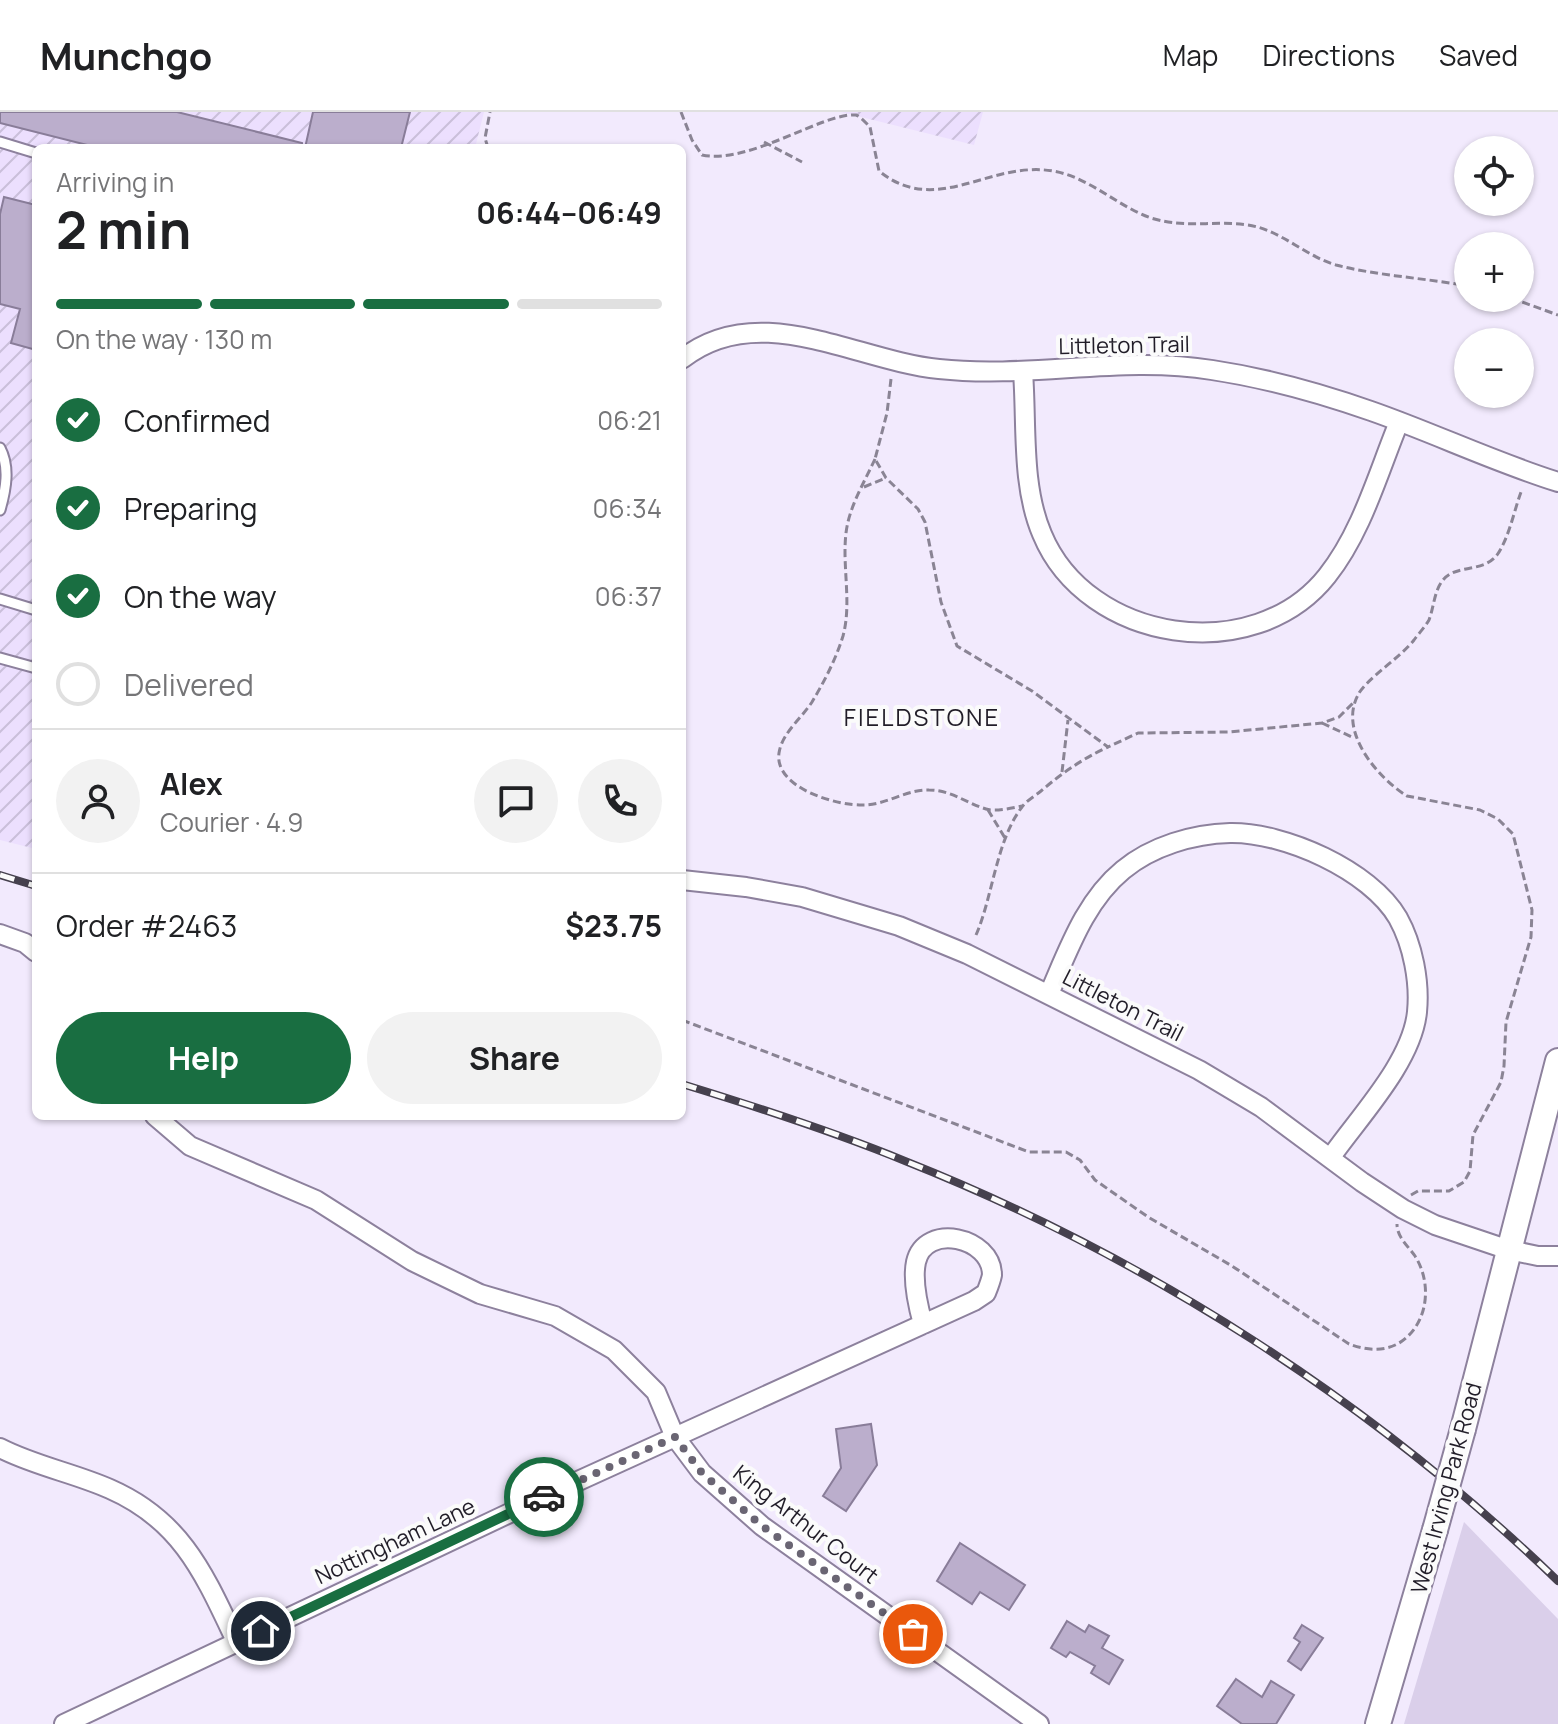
<!DOCTYPE html>
<html lang="en">
<head>
<meta charset="utf-8">
<style>
  body { margin:0; font-family:Manrope,sans-serif; background:#f2f2f2; color:#202124; height:100vh; display:flex; flex-direction:column; font-size:30px; white-space:nowrap }
  * { box-sizing:border-box; margin:0 }
  p { font-size:26px; color:#757577 }
  .icon { flex:none; width:44px; height:44px; fill:none; stroke:currentColor; stroke-width:2; stroke-linecap:round; stroke-linejoin:round }
  .map { position:relative; flex:1; overflow:hidden }
  .panel { position:absolute; left:32px; top:32px; width:654px; height:976px; display:flex; flex-direction:column; background:#fff; border-radius:12px; box-shadow:0 2px 6px #0004 }
  .panel>* { flex:none }
  .buttons { position:absolute; left:1454px; top:24px; display:grid; gap:16px }
  .buttons a { display:grid; place-items:center; width:80px; height:80px; border-radius:50%; background:#fff; box-shadow:0 2px 6px #0004; font-size:40px }
  .pin { position:absolute; display:grid; place-items:center; width:68px; height:68px; color:#fff; margin:-34px; border:4px solid #fff; border-radius:50%; box-shadow:0 2px 8px #0007 }
  .courier { position:absolute; display:grid; place-items:center; width:80px; height:80px; margin:-40px; border:6px solid #196e41; border-radius:50%; background:#fff; color:#222; box-shadow:0 2px 10px #0007 }
  .summary em { font-style:normal; font-weight:700 }
  .summary div { display:flex; flex-direction:column-reverse }
  .summary { display:flex; align-items:center; justify-content:space-between; height:136px; padding:0 24px }
  h1 { font-size:52px; font-weight:700; line-height:60px }
  .bar { display:grid; grid-template-columns:repeat(4,1fr); gap:12px 8px; align-content:center; height:96px; padding:0 24px }
  .bar i { height:10px; border-radius:6px; background:#e0e0e0 }
  .bar .current { background:#196e41 }
  .bar p { grid-column:span 4 }
  .line { display:flex; align-items:center; gap:20px; padding:0 24px; border-top:2px solid #e0e0e0 }
  .line div { flex:1 }
  .round { display:grid; place-items:center; flex:none; width:84px; height:84px; border-radius:42px; background:#f2f2f2 }
  ol { padding:0 24px; list-style:none }
  li { display:flex; align-items:center; gap:24px; height:88px }
  li p { margin-inline-start:auto }
  li .icon { padding:8px; border-radius:50%; background:#196e41; color:#fff; stroke-width:4 }
  li:last-child { color:#757577 }
  li i { width:44px; height:44px; border:4px solid #e0e0e0; border-radius:50% }
  .primary-button { display:flex; gap:16px; margin-top:auto; padding:16px 24px }
  .primary-button a { flex:1; height:92px; border-radius:48px; background:#196e41; color:#fff; font-size:32px; font-weight:700; line-height:92px; text-align:center }
  .primary-button a+a { background:#f2f2f2; color:#202124 }
  header { display:flex; align-items:center; gap:48px; box-sizing:border-box; height:112px; padding:0 40px; background:#fff; border-bottom:2px solid #e0e0e0 }
  header strong { font-size:38px }
  nav { display:flex; gap:44px; margin-inline-start:auto; font-size:28px }
  .map>svg:first-child { display:block }
</style>
</head>
<body>
<header>
<strong>Munchgo</strong>
<nav><a>Map</a><a>Directions</a><a>Saved</a></nav>
</header>
<div class="map">
<svg width="1558" height="1612" viewBox="0 0 1558 1612">
  <defs>
    <pattern id="industrial-furrows" width="10" height="10" patternUnits="userSpaceOnUse" patternTransform="scale(2)"><rect width="10" height="10" fill="#ecdffe"/><path d="M-1 1l2-2M0 10L10 0M9 11l2-2" fill="none" stroke="#cabfda"/></pattern>
  </defs>
  <rect width="100%" height="100%" fill="#f2eafd"/>
  <!-- industrial -->
  <g fill="url(#industrial-furrows)">
    <polygon points="0,0 484,0 475,36 36,36 36,737 0,728"/>
    <polygon points="841,0 983,0 974,33"/>
  </g>
  <!-- park -->
  <polygon fill="#dacfea" points="1464,1410 1558,1507 1558,1612 1404,1612"/>
  <!-- building -->
  <g fill="#bbaecc" stroke="#897d99" stroke-width="2">
    <polygon points="0,0 177,0 302,31 302,36 99,36 0,11"/>
    <polygon points="313,0 410,0 401,36 305,36"/>
    <polygon points="4,85 36,93 36,238 11,231 20,197 0,192 0,102"/>
    <polygon points="871,1312 877,1353 846,1399 823,1384 841,1356 836,1317"/>
    <polygon points="960,1431 1025,1473 1009,1498 980,1480 972,1492 937,1469"/>
    <polygon points="1067,1509 1085,1520 1089,1513 1109,1524 1102,1536 1123,1548 1109,1572 1091,1561 1095,1554 1070,1540 1066,1545 1051,1536"/>
    <polygon points="1302,1513 1323,1526 1301,1558 1288,1549 1300,1530 1294,1526"/>
    <polygon points="1236,1567 1262,1585 1271,1569 1294,1583 1276,1612 1242,1612 1217,1594"/>
  </g>
  <g fill="none" stroke-linecap="round" stroke-linejoin="round">
    <!-- lane casing -->
    <g stroke="#8d819d" stroke-width="13">
      <g id="lane">
        <polyline points="0,30 36,41"/>
        <path d="M 0,336 C 10,355 6,377 0,398"/>
        <polyline points="0,487 36,498"/>
        <polyline points="0,546 36,556"/>
      </g>
    </g>
    <!-- street casing -->
    <g stroke="#8d819d" stroke-width="22">
      <g id="street">
        <path d="M 682,247 C 759,186 856,249 939,257 C 1030,267 1122,243 1212,258 C 1265,266 1320,281 1371,299 C 1434,321 1494,350 1558,370"/>
        <path d="M 1023,260 C 1027,312 1021,373 1042,422 C 1087,531 1254,556 1327,464 C 1362,420 1378,361 1399,310"/>
        <polyline points="682,768 746,775 802,785 899,814 967,842 1199,958 1261,995 1362,1070 1403,1097 1435,1113 1509,1138 1538,1144 1558,1144"/>
        <polyline points="0,822 25,831 36,840"/>
        <path d="M 1049,882 C 1068,839 1085,789 1123,758 C 1152,734 1193,722 1230,721 C 1284,720 1370,758 1398,806 C 1413,833 1420,870 1417,900 C 1412,950 1359,1005 1331,1045"/>
        <polyline points="155,1004 190,1034 316,1088 412,1149 480,1182 555,1204 614,1238 656,1280 675,1325 702,1361 762,1414 1039,1612"/>
        <path d="M 0,1336 C 35,1354 74,1361 110,1377 C 183,1409 205,1464 237,1531"/>
        <path d="M 64,1612 L 554,1380 L 974,1189 L 986,1181 C 988,1176 991,1168 992,1163 C 992,1125 925,1110 916,1150 C 912,1169 918,1194 923,1212"/>
      </g>
    </g>
    <!-- secondary casing -->
    <g stroke="#8d819d" stroke-width="28">
      <g id="secondary">
        <polyline points="1463,1317 1558,949"/>
        <polyline points="1378,1612 1435,1418"/>
      </g>
    </g>
    <!-- path -->
    <g stroke="#8a8494" stroke-width="3" stroke-dasharray="8 4" stroke-linecap="butt">
      <path d="M 681,0 L 692,28 L 702,43 C 749,53 824,0 856,3 C 861,5 866,11 870,15 L 879,59 C 937,106 989,48 1053,59 C 1089,65 1117,94 1151,106 C 1187,117 1214,108 1248,113 C 1281,118 1305,144 1336,153 C 1379,164 1425,166 1468,174"/>
      <polyline points="764,30 802,50"/>
      <polyline points="488,36 485,26 490,0"/>
      <polyline points="1511,186 1558,203"/>
      <polyline points="891,267 887,301 875,347 886,366 918,397 925,410 941,490 957,534 1032,579 1108,635 1138,621 1229,620 1322,611 1339,605 1355,589"/>
      <path d="M 875,347 C 864,371 849,395 846,421 C 842,455 852,491 843,524 C 836,547 824,570 812,590 C 801,607 782,621 779,641 C 774,676 837,694 864,693 C 886,693 907,677 929,678 C 951,678 966,691 986,697 C 996,700 1011,696 1022,694"/>
      <polyline points="864,375 886,366"/>
      <polyline points="1322,611 1354,626"/>
      <polyline points="1062,660 1068,608"/>
      <polyline points="988,698 1005,726"/>
      <path d="M 976,823 C 993,784 996,729 1022,695 C 1026,689 1035,684 1041,679 C 1062,661 1082,647 1108,635"/>
      <path d="M 682,908 L 1029,1040 L 1066,1040 L 1080,1048 L 1095,1068 L 1148,1105 L 1232,1154 L 1349,1232 C 1368,1239 1390,1241 1407,1225 C 1429,1205 1431,1169 1415,1144 C 1408,1134 1397,1125 1397,1112"/>
      <path d="M 1411,1083 L 1418,1079 L 1449,1079 L 1464,1070 L 1470,1059 L 1473,1023 L 1501,970 L 1504,954 L 1506,910 L 1531,825 L 1532,798 L 1513,722 L 1498,707 L 1480,698 L 1407,684 C 1378,666 1338,620 1358,583 C 1365,568 1401,545 1414,528 C 1419,521 1425,515 1429,508 C 1434,495 1434,479 1443,468 C 1456,452 1483,461 1497,443 C 1509,426 1514,399 1521,380"/>
    </g>
    <!-- lane -->
    <use href="#lane" stroke="#fff" stroke-width="9"/>
    <!-- street -->
    <use href="#street" stroke="#fff" stroke-width="18"/>
    <!-- secondary -->
    <use href="#secondary" stroke="#fff" stroke-width="24"/>
    <!-- rail casing -->
    <g stroke="#46414e" stroke-width="8">
      <g id="rail">
        <polyline points="0,763 36,774"/>
        <path d="M 682,972 C 757,995 832,1019 905,1049 C 1147,1145 1371,1289 1558,1469"/>
      </g>
    </g>
    <!-- rail -->
    <use href="#rail" stroke="#fbfbfb" stroke-width="5" stroke-dasharray="15" stroke-linecap="butt"/>
    <!-- secondary-bridge casing -->
    <g stroke="#8d819d" stroke-width="28" stroke-linecap="butt">
      <polyline id="secondary-bridge" points="1435,1418 1463,1317"/>
    </g>
    <!-- secondary-bridge -->
    <use href="#secondary-bridge" stroke="#fff" stroke-width="24"/>
  </g>
  <g fill="none" stroke-linecap="round" stroke-linejoin="round">
    <!-- done -->
    <polyline stroke="#6a6573" stroke-width="8" stroke-dasharray="0 14.4" points="544,1385 675,1325 702,1361 762,1414 913,1522"/>
    <!-- route -->
    <polyline stroke="#196e41" stroke-width="10" points="261,1519 544,1385"/>
  </g>
  <g text-anchor="middle" stroke-width="8" stroke-linejoin="round" paint-order="stroke">
    <!-- street labels -->
    <g font-size="22" fill="#211d28" stroke="#fbfbfb">
      <text transform="translate(1124 233) rotate(-1)" y="8">Littleton Trail</text>
      <text transform="translate(1123 893) rotate(27)" y="8">Littleton Trail</text>
      <text transform="translate(1446 1376) rotate(-75)" y="8">West Irving Park Road</text>
      <text transform="translate(806 1412) rotate(38)" y="8">King Arthur Court</text>
      <text transform="translate(395 1429) rotate(-25)" y="8">Nottingham Lane</text>
    </g>
    <!-- neighbourhood labels -->
    <g font-size="24" letter-spacing="2" fill="#211d28" stroke="#fbfbfb">
      <text x="922" y="614">FIELDSTONE</text>
    </g>
  </g>
</svg>
<div class="buttons">
<a><svg class="icon" aria-label="locate" viewBox="0 0 24 24"><circle cx="12" cy="12" r="6"/><path d="M12 2v4M12 18v4M2 12h4M18 12h4"/></svg></a>
<a>+</a>
<a>−</a>
</div>
<div class="pin" style="left:913px;top:1522px;background:#ea580c"><svg class="icon" aria-label="bag" viewBox="0 0 24 24"><path d="M5 8h14l-1 12H6zM9 8a3 3 0 0 1 6 0"/></svg></div>
<div class="pin" style="left:261px;top:1519px;background:#1f2937"><svg class="icon" aria-label="home" viewBox="0 0 24 24"><path d="M3 11l9-7 9 7M6 9v11h12V9"/></svg></div>
<div class="courier" style="left:544px;top:1385px"><svg class="icon" aria-label="car" viewBox="0 0 24 24"><path d="M5 17H2v-5l4-1 3-4h7l3 4 3 1v5h-3M9 17h6M6 11h13"/><circle cx="7" cy="17" r="2"/><circle cx="17" cy="17" r="2"/></svg></div>
<section class="panel">
<div class="summary"><div><h1>2 min</h1><p>Arriving in</p></div><em>06:44–06:49</em></div>
<div class="bar"><i class="current"></i><i class="current"></i><i class="current"></i><i></i><p>On the way · 130 m</p></div>
<ol>
<li><svg class="icon" aria-label="check" viewBox="0 0 24 24"><path d="M5 12l5 5 9-10"/></svg>Confirmed<p>06:21</p></li>
<li><svg class="icon" aria-label="check" viewBox="0 0 24 24"><path d="M5 12l5 5 9-10"/></svg>Preparing<p>06:34</p></li>
<li><svg class="icon" aria-label="check" viewBox="0 0 24 24"><path d="M5 12l5 5 9-10"/></svg>On the way<p>06:37</p></li>
<li><i></i>Delivered</li>
</ol>
<div class="line" style="height:144px"><a class="round"><svg class="icon" aria-label="person" viewBox="0 0 24 24"><circle cx="12" cy="8" r="4"/><path d="M4 21q1-7 8-7t8 7"/></svg></a><div><b>Alex</b><p>Courier · 4.9</p></div><a class="round"><svg class="icon" aria-label="chat" viewBox="0 0 24 24"><path d="M4 5h16v11H9l-5 4z"/></svg></a><a class="round"><svg class="icon" aria-label="phone" viewBox="0 0 24 24"><path d="M5 4h4l2 5-3 2q2 4 5 5l2-3 5 2v4C11 20 4 13 5 4z"/></svg></a></div>
<div class="line" style="height:104px"><div>Order #2463</div><b>$23.75</b></div>
<div class="primary-button"><a>Help</a><a>Share</a></div>
</section>
</div>
</body>
</html>
